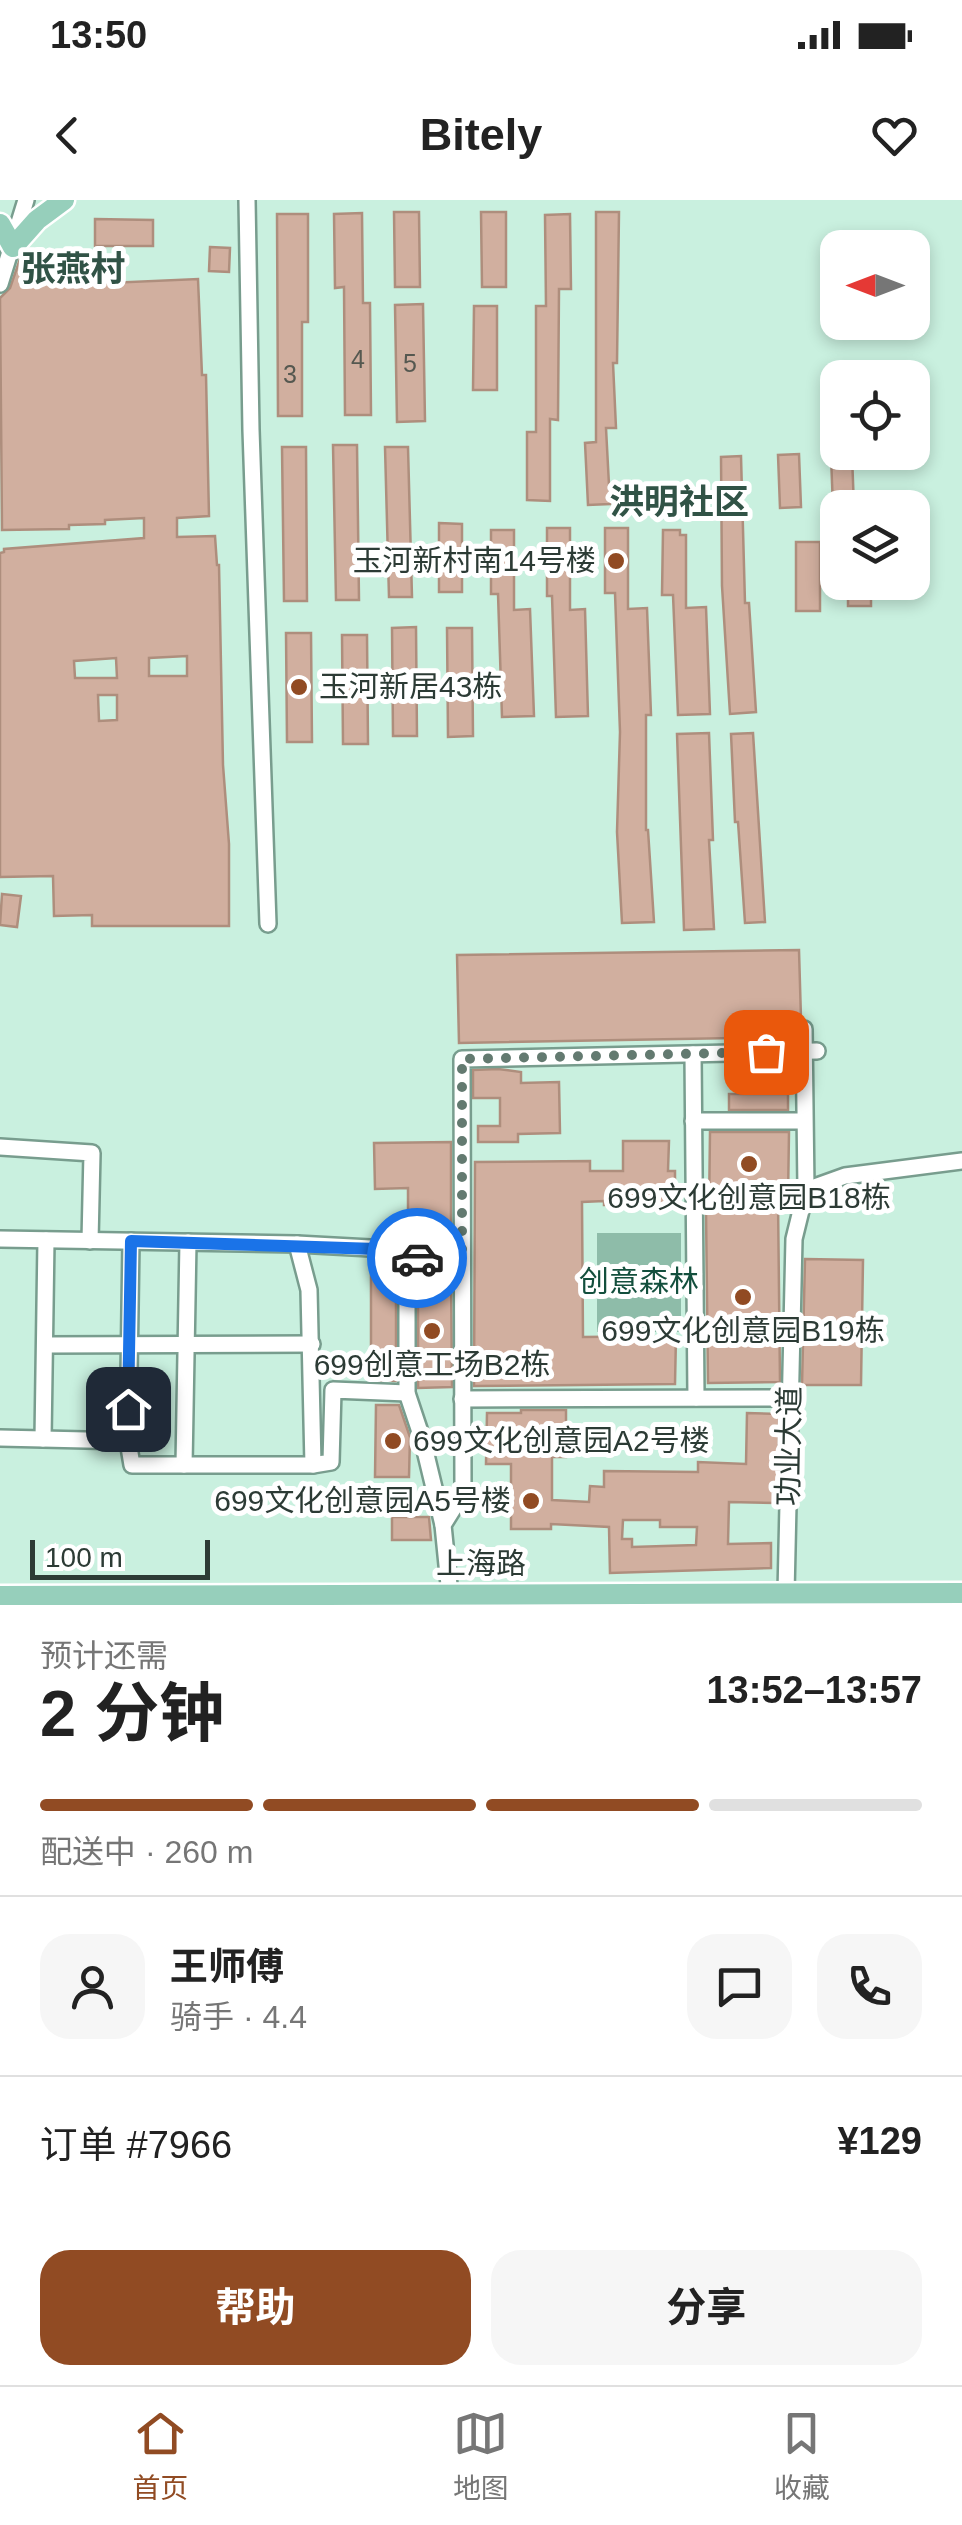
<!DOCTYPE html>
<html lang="zh">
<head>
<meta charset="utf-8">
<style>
  body { margin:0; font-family:Arial,"Noto Sans SC",sans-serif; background:#f6f6f6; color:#222; height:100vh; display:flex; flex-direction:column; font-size:38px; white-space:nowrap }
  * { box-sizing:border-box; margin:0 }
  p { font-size:32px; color:#767676 }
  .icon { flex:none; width:55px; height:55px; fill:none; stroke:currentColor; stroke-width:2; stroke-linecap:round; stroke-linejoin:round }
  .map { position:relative; height:1405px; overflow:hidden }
  .drawer { display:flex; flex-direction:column; background:#fff; flex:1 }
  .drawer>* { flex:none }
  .needle { width:65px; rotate:270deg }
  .fabs { position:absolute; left:820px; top:30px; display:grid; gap:20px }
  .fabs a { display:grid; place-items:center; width:110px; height:110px; border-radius:20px; background:#fff; box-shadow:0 5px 15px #0003; font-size:50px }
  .scale { position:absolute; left:30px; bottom:25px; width:180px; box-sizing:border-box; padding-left:10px; border:5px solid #2c3b35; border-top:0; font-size:28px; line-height:35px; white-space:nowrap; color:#2c3b35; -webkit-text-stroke:8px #fff; paint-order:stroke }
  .pin { position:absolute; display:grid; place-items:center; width:85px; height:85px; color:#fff; margin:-42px; border-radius:20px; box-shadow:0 5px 15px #0006 }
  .courier { position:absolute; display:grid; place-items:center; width:100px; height:100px; margin:-50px; border:8px solid #1a73e8; border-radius:50%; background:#fff; color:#222; box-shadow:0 2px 12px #0007 }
  .headline em { font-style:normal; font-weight:700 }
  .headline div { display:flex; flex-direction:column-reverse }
  .headline { display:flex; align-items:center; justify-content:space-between; height:170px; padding:0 40px }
  h1 { font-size:65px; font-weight:700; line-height:75px }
  .bar { display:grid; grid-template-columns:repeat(4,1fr); gap:15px 10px; align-content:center; height:120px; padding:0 40px }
  .bar i { height:12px; border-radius:8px; background:#e0e0e0 }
  .bar .current { background:#914b23 }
  .bar p { grid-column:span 4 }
  .line { display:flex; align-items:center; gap:25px; padding:0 40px; border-top:2px solid #e0e0e0 }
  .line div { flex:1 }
  .round { display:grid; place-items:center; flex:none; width:105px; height:105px; border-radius:30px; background:#f6f6f6 }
  .action { display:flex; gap:20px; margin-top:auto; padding:20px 40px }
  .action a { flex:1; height:115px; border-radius:30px; background:#914b23; color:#fff; font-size:40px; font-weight:700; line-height:115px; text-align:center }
  .action a+a { background:#f6f6f6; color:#222 }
  .status { display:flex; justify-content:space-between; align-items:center; height:70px; padding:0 50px; background:#fff; direction:ltr }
  .status svg { height:28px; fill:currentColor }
  header { display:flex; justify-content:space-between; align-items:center; height:130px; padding:0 40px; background:#fff; font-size:45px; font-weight:700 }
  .tabs { display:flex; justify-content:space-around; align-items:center; height:140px; border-top:2px solid #e0e0e0; background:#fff; font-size:28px; color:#767676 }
  .tabs a { display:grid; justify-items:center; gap:5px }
  .tabs .current { color:#914b23 }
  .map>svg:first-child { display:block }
</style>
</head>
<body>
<div class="status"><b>13:50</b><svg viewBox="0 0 49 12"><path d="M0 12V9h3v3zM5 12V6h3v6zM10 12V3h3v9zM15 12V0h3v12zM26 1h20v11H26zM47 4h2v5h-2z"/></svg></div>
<header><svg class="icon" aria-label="back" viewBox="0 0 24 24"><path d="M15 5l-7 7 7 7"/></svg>Bitely<svg class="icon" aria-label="heart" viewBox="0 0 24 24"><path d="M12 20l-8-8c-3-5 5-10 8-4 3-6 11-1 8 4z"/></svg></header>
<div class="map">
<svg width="962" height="1405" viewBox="0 0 962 1405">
  <rect width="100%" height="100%" fill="#c9f0df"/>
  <!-- forest -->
  <rect fill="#8ebca9" x="597" y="1033" width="84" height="99"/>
  <!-- building -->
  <g fill="#d1af9f" stroke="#ae8e7d" stroke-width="2.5" fill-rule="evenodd">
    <polygon points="394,12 419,12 420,87 395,87"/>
    <polygon points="481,12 506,12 506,87 482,87"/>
    <polygon points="596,12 619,12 617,163 613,163 616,228 606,228 610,304 588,305 585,243 596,242"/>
    <polygon points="362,13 363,103 370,103 371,215 345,215 344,87 335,88 334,14"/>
    <polygon points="277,14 308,14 308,122 302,122 302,216 278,216"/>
    <polygon points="570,14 571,89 559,89 558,220 550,219 550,301 527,300 527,232 536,232 536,106 546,106 545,15"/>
    <polygon points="95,19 153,20 153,46 95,46"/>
    <polygon points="210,47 230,48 229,72 209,71"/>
    <path d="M 62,54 L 63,85 L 198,79 L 202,175 L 206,175 L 209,316 L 177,318 L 177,337 L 215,336 L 217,365 L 219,365 L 223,565 L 229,644 L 229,726 L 92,726 L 92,715 L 54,716 L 53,676 L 0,677 L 0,353 L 4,352 L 4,349 L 144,338 L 144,318 L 105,320 L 105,324 L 69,325 L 69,329 L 2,330 L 0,98 L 10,88 L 20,59 L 24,55 ZM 187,456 L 187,476 L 149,476 L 149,458 ZM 116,458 L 117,478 L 75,478 L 74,461 ZM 98,495 L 117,495 L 117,520 L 99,521 Z"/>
    <polygon points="423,104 425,221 397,222 395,105"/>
    <polygon points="474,106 497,106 497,190 473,190"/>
    <polygon points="333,245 357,245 359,400 336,400"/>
    <polygon points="282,247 306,247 307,401 284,401"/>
    <polygon points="385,247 408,247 412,397 389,397"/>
    <polygon points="799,254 801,307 780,308 778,255"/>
    <polygon points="852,255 854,308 833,308 831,256"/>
    <polygon points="741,256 745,403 749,403 756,512 730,514 722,386 721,257"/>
    <polygon points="439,323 462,324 462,392 439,392"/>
    <polygon points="547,328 570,328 570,410 585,409 588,516 556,517 552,396 547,396"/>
    <polygon points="605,328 628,328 628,409 647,408 651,515 646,515 646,630 648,630 654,722 622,723 617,632 620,532 615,393 605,393"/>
    <polygon points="491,330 514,330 514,410 530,409 534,516 502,517 498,394 491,394"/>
    <polygon points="663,330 680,330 680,335 686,335 686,408 706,407 710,514 678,515 673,395 662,395"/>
    <rect x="796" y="342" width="24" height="69"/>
    <rect x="848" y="382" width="23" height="24"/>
    <polygon points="416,427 417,536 393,536 392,428"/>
    <polygon points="447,428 472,428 473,536 448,537"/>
    <polygon points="286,433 311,433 312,542 287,542"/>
    <polygon points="342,435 367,435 368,544 343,544"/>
    <polygon points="709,533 713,640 709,640 714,729 684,730 677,534"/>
    <polygon points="753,533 765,722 745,723 738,622 735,622 731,534"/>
    <polygon points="2,694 21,696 17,727 0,725"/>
    <polygon points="799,750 801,819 794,824 793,837 459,843 457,755"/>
    <polygon points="498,869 521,872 521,883 559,882 560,933 518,934 518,942 478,942 478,926 500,926 500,898 473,898 473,870"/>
    <rect x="729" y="894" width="59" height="16"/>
    <polygon points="710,932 789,932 788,999 778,999 780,1182 708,1183 706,1011 709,1011"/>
    <polygon points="623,941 669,941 668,971 675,971 675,1005 604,1005 604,1001 582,1002 583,1137 676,1136 675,1184 474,1186 475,962 590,961 590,971 623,971"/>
    <polygon points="451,942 451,1040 408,1039 408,988 375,989 374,943"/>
    <polygon points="371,1059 396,1061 396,1181 371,1180"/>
    <polygon points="805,1059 863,1060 861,1185 802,1185"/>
    <polygon points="418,1074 451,1074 452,1187 418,1188"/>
    <polygon points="376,1205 399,1205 410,1237 409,1277 375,1277"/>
    <path d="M 521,1210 L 566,1210 L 566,1257 L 552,1257 L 552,1300 L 589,1302 L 590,1286 L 604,1287 L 604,1271 L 698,1272 L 698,1262 L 746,1264 L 747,1213 L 779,1214 L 777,1303 L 729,1302 L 728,1344 L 771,1343 L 771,1368 L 610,1373 L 609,1327 L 551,1324 L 551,1329 L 511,1329 L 511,1264 L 486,1264 L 487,1213 L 521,1213 ZM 623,1320 L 660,1320 L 660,1327 L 697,1327 L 696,1345 L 632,1347 L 632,1339 L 622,1339 Z"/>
    <polygon points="392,1317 429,1317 431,1340 392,1340"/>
  </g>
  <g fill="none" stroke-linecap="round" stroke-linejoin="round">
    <!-- minor casing -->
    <g stroke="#789d8e" stroke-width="20">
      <g id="minor">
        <polyline points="247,0 251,230 268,724"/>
        <polyline points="0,84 26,0"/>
        <polyline points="693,854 696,1198"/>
        <polyline points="693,921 804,921"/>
        <polyline points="0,947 92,953 90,1041"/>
        <polyline points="806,990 845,976 962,961"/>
        <polyline points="0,1039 297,1044 407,1050 407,1193 422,1238 443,1325"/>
        <polyline points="297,1044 309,1090 313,1265"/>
        <polyline points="407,1058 462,1059"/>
        <polyline points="46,1145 312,1144"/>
        <polyline points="462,1199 791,1198"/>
        <polyline points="0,1238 128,1241 132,1265 313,1265 331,1262 333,1190 407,1193"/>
        <polyline points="43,1239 46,1040"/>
        <polyline points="128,1241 131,1041"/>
        <polyline points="184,1265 188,1042"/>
        <polyline points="786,1393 794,1039 806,990 804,829"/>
        <polyline points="450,1395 443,1325 463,1293 462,859 817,851"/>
      </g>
    </g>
    <!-- major casing -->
    <g stroke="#fff" stroke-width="25">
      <g id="major">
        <polyline points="0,24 13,47 37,20 64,0"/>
        <polyline points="0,1396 962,1393"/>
      </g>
    </g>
    <!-- minor -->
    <use href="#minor" stroke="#fff" stroke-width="15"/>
    <!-- major -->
    <use href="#major" stroke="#96cfbb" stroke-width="20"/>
  </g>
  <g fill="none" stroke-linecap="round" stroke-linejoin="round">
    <!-- done -->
    <polyline stroke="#637a70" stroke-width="10" stroke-dasharray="0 18" points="417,1058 462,1058 462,859 766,852"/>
    <!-- route -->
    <polyline stroke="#1a73e8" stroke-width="12" points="128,1209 131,1041 407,1050 407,1058 417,1058"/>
  </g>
  <!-- markers -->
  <g fill="#914b23" stroke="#fff" stroke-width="4">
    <circle cx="616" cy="361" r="10"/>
    <circle cx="299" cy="487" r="10"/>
    <circle cx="749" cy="964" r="10"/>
    <circle cx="743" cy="1097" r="10"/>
    <circle cx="432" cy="1131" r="10"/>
    <circle cx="393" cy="1241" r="10"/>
    <circle cx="531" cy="1301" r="10"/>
  </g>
  <g text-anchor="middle" stroke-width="10" stroke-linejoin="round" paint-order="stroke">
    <!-- number labels -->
    <g font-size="25" fill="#555850">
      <text x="358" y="168">4</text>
      <text x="410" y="172">5</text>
      <text x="290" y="183">3</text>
    </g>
    <!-- poi labels -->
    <g font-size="30" fill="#2c3b35" stroke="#fff">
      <text x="596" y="371" text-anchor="end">玉河新村南14号楼</text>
      <text x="319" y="497" text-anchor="start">玉河新居43栋</text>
      <text x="749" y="1008">699文化创意园B18栋</text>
      <text x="743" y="1141">699文化创意园B19栋</text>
      <text x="432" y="1175">699创意工场B2栋</text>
      <text x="413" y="1251" text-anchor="start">699文化创意园A2号楼</text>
      <text x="511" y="1311" text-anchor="end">699文化创意园A5号楼</text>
    </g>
    <!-- park labels -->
    <g font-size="30" fill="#134f3d" stroke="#fff">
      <text x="639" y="1092">创意森林</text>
    </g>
    <!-- street labels -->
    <g font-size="30" fill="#2c3b35" stroke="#fff">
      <text transform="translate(789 1246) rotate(-89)" y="10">功业大道</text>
      <text x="481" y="1374">上海路</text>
    </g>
    <!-- quarter labels -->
    <g font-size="35" font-weight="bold" fill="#315346" stroke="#fff">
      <text x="73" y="81">张燕村</text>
      <text x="679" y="314">洪明社区</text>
    </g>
  </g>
</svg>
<div class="fabs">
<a><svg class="needle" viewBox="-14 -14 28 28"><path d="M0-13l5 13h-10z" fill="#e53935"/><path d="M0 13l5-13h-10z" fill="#767676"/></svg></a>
<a><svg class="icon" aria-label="locate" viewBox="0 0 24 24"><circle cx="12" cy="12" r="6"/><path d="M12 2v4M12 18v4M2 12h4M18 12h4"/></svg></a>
<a><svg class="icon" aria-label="layers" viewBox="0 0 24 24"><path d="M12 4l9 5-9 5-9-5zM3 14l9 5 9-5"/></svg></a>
</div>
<div class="scale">100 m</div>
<div class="pin" style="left:766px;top:852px;background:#ea580c"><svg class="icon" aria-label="bag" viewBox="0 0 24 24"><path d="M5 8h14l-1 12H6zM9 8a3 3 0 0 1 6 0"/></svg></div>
<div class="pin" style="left:128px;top:1209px;background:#1f2937"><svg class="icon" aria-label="home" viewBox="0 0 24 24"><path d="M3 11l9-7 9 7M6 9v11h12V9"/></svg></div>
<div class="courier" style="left:417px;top:1058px"><svg class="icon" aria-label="car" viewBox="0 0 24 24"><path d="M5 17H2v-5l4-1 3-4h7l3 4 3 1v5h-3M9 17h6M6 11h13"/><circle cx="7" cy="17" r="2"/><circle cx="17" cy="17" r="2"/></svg></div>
</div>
<section class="drawer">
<div class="headline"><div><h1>2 分钟</h1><p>预计还需</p></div><em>13:52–13:57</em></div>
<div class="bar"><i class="current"></i><i class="current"></i><i class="current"></i><i></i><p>配送中 · 260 m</p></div>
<div class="line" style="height:180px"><a class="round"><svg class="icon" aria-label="person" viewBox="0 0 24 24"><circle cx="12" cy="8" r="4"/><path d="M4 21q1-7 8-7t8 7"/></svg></a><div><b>王师傅</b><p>骑手 · 4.4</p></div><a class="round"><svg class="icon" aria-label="chat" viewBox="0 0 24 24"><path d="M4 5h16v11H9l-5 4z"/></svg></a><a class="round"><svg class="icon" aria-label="phone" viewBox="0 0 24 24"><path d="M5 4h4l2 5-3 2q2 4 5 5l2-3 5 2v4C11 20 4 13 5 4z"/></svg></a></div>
<div class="line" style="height:130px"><div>订单 #7966</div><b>¥129</b></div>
<div class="action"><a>帮助</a><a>分享</a></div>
</section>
<nav class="tabs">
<a class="current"><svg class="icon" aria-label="home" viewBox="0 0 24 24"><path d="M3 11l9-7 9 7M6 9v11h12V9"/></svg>首页</a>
<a><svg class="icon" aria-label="map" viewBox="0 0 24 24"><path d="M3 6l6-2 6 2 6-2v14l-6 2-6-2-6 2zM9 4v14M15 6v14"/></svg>地图</a>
<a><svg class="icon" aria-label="saved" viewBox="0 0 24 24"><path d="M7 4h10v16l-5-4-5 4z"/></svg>收藏</a>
</nav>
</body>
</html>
